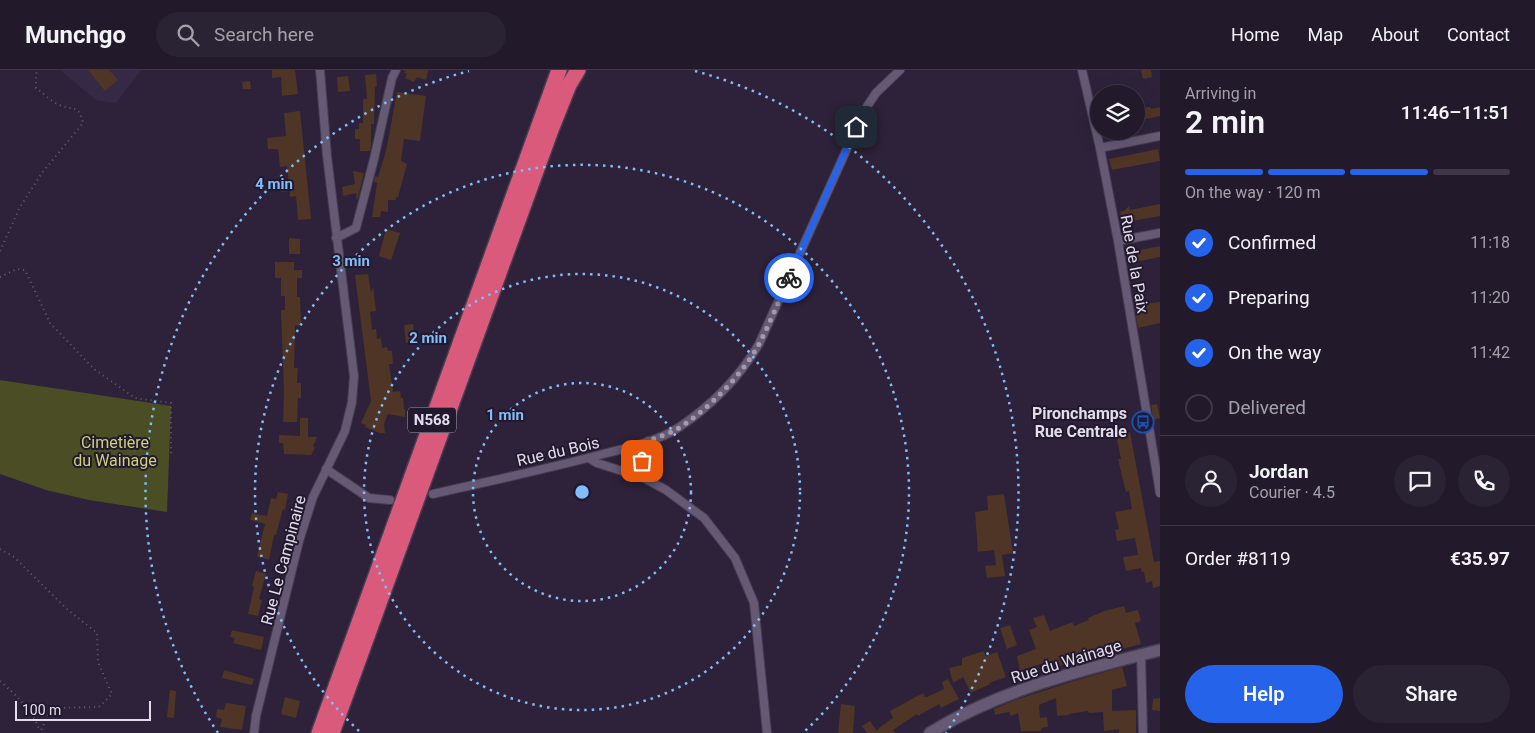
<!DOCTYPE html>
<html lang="en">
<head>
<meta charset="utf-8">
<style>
  body { margin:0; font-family:Roboto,sans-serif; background:#2a2333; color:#f1f3f6; height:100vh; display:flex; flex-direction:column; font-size:19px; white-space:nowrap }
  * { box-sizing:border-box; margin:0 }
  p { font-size:16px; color:#a2a1a9 }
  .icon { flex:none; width:28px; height:28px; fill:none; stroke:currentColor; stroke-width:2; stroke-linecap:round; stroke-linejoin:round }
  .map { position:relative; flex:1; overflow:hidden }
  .sheet { display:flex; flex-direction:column; background:#221a2b; width:375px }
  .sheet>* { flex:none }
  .fabs { position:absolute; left:1090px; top:15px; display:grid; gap:10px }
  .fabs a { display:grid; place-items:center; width:55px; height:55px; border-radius:50%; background:#221a2b; box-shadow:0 5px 20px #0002,0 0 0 1px #3f3847; font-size:25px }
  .scale { position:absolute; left:15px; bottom:12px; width:136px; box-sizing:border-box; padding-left:5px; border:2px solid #e2dceb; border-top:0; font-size:14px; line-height:18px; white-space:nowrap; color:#e2dceb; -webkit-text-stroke:4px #23192f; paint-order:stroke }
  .pin { position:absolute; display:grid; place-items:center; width:42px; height:42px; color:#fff; margin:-21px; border-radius:10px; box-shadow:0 2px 8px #0006 }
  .courier { position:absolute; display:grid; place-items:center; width:50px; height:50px; margin:-25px; border:4px solid #2563eb; border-radius:50%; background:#fff; color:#222; box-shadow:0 1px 6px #0007 }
  .headline em { font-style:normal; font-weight:600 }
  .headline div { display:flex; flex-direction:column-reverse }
  .headline { display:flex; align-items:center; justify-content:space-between; height:85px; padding:0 25px }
  h1 { font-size:32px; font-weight:600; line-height:38px }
  .bar { display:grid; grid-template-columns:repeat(4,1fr); gap:8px 5px; align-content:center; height:60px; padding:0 25px }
  .bar i { height:6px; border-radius:4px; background:#3f3847 }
  .bar .current { background:#2563eb }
  .bar p { grid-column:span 4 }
  .line { display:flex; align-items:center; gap:12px; padding:0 25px; border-top:1px solid #3f3847 }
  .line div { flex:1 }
  .round { display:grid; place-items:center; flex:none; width:52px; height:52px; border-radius:26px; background:#2a2333 }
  ol { padding:0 25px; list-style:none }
  li { display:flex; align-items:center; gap:15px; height:55px }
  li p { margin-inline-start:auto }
  li .icon { padding:5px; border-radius:50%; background:#2563eb; color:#fff; stroke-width:4 }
  li:last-child { color:#a2a1a9 }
  li i { width:28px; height:28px; border:2px solid #3f3847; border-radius:50% }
  .action { display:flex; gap:10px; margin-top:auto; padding:10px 25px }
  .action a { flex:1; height:58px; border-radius:30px; background:#2563eb; color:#fff; font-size:20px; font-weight:600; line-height:58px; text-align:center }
  .action a+a { background:#2a2333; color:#f1f3f6 }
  header { display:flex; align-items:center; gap:30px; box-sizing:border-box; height:70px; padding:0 25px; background:#221a2b; border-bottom:1px solid #3f3847 }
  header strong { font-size:24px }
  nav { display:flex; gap:28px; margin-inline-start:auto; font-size:18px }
  .search { width:350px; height:45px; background:#2a2333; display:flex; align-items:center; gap:12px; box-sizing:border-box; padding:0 18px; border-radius:28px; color:#a2a1a9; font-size:19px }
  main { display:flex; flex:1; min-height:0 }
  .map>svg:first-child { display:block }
</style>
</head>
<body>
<header>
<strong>Munchgo</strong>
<div class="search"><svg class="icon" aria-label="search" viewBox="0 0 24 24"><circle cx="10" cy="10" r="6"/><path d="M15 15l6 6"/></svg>Search here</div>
<nav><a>Home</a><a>Map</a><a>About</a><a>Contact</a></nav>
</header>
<main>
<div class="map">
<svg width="1160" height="663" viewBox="0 0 1160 663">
  <rect width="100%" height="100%" fill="#2d2239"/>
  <!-- built -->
  <polygon fill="#362946" points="60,0 141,0 116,33 96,30"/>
  <!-- green -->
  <polygon fill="#4b4e24" points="0,310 171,336 167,442 89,430 46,420 0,404"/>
  <!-- building -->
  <g fill="#4e3525">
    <polygon points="88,0 109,0 118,10 105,21"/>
    <polygon points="272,0 295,0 298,24 282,26 281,7 272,8"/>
    <polygon points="402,0 428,0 426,10 417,7 414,12 405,8 407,4 403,2 407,2"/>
    <polygon points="1141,0 1151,0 1152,7 1143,9"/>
    <polygon points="376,4 377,16 375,17 374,54 371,54 371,75 370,81 360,81 360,69 355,69 355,59 359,59 359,53 363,53 363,29 367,29 365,5"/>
    <polygon points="348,6 350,21 338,22 337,7"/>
    <polygon points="250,11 251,19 243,19 242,12"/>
    <polygon points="397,22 426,26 420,71 404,69 401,91 407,94 398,127 396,127 396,130 388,130 388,142 381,141 380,147 372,147 377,113 374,112 375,106 378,107 386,81"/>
    <polygon points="1150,37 1151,39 1160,37 1160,46 1136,51 1136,39"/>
    <polygon points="300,41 311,149 298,150 296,126 290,127 290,121 281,122 280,115 289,114 287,96 280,97 278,79 268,79 267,68 286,66 284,43"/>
    <polygon points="1158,79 1160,91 1112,100 1109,89"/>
    <polygon points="353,101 364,103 357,131 356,123 343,126 342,117 355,114"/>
    <polygon points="1160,134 1160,146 1122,153 1120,142 1124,141 1129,136 1130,140"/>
    <polygon points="386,159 400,163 391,190 379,186"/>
    <polygon points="289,168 300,169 300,184 289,184"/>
    <polygon points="1160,176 1160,187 1130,193 1128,182"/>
    <polygon points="275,192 294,192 294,200 302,200 302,208 297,208 297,227 300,227 301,255 295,256 294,298 298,298 297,313 301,313 301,328 298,328 297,352 283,352 284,322 281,240 285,240 285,226 281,226 281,208 275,208"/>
    <polygon points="368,204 371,223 373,217 376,241 370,242 372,260 376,259 377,269 381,268 382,278 387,277 388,281 392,281 393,294 389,294 393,322 400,321 401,328 403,328 404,339 405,339 405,347 388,344 384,354 385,363 380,363 365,357 366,355 361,353 371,331 355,205"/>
    <polygon points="1160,232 1160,253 1138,258 1134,235"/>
    <polygon points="413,254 415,272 406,273 404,255"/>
    <polygon points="1157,334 1160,348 1153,350 1151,335"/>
    <polygon points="300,348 308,348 308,367 317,367 313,376 315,378 311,385 284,384 283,373 279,373 279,365 300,366"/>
    <polygon points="1130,362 1154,492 1160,491 1160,516 1153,518 1152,511 1146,513 1144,502 1142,502 1141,498 1126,501 1123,487 1138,485 1135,468 1117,471 1115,460 1119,459 1115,442 1132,439 1129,421 1126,422 1120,398 1118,389 1121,389 1116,364"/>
    <polygon points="278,422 288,424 285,440 283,439 276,465 274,465 269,490 257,486 265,454 250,450 252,443 267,446 271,428 276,429"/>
    <polygon points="1004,424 1013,483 1002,485 1005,506 987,508 985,496 996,495 994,480 978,482 975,442 988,440 987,426"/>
    <polygon points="256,501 266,504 259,529 262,530 258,546 248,544 254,517 252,516"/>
    <polygon points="1124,536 1126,543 1138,540 1141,551 1135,553 1141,574 1056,597 1051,598 1049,591 1020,601 1017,586 1036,579 1029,560 1037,557 1033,548 1044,545 1050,561 1072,552 1074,556 1089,550 1088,548 1104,541"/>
    <polygon points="1010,555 1017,575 1007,579 1000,558"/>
    <polygon points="232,560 264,567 261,580 233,573 235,568 230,567"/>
    <polygon points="984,581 985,586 997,582 1006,607 989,613 990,614 971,623 963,607 953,613 949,598 962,595 962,588"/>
    <polygon points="1122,597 1127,616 1112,620 1112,641 1136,640 1136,663 1119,663 1119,659 1104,661 1103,642 1089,643 1088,641 1069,644 1069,645 1057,646 1056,628 1039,635 1040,648 1047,647 1048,657 1041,658 1041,661 1021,661 1018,643 1011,646 1009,642 995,645 994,639 1015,630 1074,611"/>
    <polygon points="224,600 254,609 252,615 222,608"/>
    <polygon points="948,609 959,629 941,638 939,634 918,646 917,644 893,660 895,663 867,663 862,656 870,651 877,661 880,657 893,648 890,641 923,623 925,627 927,627 944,619 942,612"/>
    <polygon points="170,620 176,621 174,648 167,647"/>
    <polygon points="285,627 300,631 296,648 281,644"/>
    <polygon points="1160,628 1160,641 1152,640 1153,629"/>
    <polygon points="226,633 246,636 242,660 220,657 222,649 216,647 217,639 224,640"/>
    <polygon points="841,634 855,636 853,663 838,663"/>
  </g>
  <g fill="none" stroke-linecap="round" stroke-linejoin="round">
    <!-- street casing -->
    <g stroke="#463d51" stroke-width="10">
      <g id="street">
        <polyline points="1082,0 1100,78 1118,171 1160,423"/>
        <polyline points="1100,78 1160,66"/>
        <polyline points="336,168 356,158 374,89 392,8 396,0"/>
        <polyline points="1118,171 1160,163"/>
        <polyline points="589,388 597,393 644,408 666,420 704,448 735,488 754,533 767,663"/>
        <polyline points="326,399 369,428 390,430"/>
        <polyline points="644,408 642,391 648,371"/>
        <path d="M 433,424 C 490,411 547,399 603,384 C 627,378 658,371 678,358 C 711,336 739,308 759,274 L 864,41 L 876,23 L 900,0"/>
        <polyline points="1141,585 1143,663"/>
        <polyline points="254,663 256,646 299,471 313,427 345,361 352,332 354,306 327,86 320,0"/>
      </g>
    </g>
    <!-- secondary casing -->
    <g stroke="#463d51" stroke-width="14">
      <path id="secondary" d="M 930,663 C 997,621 1084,599 1160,580"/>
    </g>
    <!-- highway casing -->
    <g stroke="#463d51" stroke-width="18">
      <g id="highway">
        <polyline points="319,663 559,0"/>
        <polyline points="332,663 551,60 569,15 578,0"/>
      </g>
    </g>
    <!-- path -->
    <g stroke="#665c71" stroke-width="2" stroke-dasharray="1 4" stroke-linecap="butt">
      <path d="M 0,181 L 20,137 L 42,103 L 83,53 C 80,35 72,40 59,35 C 51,31 43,23 36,18 L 36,4 L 38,0"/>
      <polyline points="0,207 17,199 25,200 50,253 94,299 135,328 171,333 171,386"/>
      <polyline points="0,479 14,487 68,540 97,563 98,592 112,624 99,637 55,638 47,647 40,663"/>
      <path d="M 0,611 C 17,626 32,640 40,661"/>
    </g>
    <!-- street -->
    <use href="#street" stroke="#655974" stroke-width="8"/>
    <!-- secondary -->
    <use href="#secondary" stroke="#655974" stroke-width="11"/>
    <!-- highway -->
    <use href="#highway" stroke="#d95a7b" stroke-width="15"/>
  </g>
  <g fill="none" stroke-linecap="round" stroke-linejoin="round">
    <!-- done -->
    <path stroke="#a39bad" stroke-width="5" stroke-dasharray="0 9" d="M 642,391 L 648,371 C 658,367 668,364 677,359 C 706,342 743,304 759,274 C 770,253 779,230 789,208"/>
    <!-- route -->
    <polyline stroke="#2563eb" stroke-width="6" points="789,208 856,57"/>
  </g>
  <!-- distance rings -->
  <g fill="none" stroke="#80bdfa" stroke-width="2.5" stroke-dasharray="2.5 5">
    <circle cx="582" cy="422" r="109"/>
    <circle cx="582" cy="422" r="218"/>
    <path d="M359 661A327 327 0 1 1 805 661"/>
    <path d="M218 663A436 436 0 0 1 469 1M695 1A436 436 0 0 1 946 663"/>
  </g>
  <!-- icons -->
  <defs>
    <g id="bus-ring" transform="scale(1.125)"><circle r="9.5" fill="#23192f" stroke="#1a4fb4" stroke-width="1.5"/><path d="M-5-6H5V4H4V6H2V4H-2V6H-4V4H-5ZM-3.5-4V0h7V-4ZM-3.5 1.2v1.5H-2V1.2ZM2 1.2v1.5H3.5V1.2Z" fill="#1a4fb4"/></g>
  </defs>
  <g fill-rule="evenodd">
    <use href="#bus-ring" x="1143" y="352"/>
  </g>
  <g text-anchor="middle" stroke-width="4" stroke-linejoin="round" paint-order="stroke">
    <!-- shield labels -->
    <rect fill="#23192f" stroke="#a9a2b3" stroke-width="1" x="408" y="337.5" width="48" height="25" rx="4"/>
    <g font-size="15" font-weight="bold" fill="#e2dceb">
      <text x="432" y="355">N568</text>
    </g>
    <!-- street labels -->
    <g font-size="16" fill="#e2dceb" stroke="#23192f">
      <text transform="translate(1135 194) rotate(80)" y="6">Rue de la Paix</text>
      <text transform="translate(558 381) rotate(-13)" y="6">Rue du Bois</text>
      <text transform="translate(283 490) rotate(-75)" y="6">Rue Le Campinaire</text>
      <text transform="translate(1066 591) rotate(-17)" y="6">Rue du Wainage</text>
    </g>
    <!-- poi labels -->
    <g font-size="16" font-weight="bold" fill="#e2dceb" stroke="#23192f" text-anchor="end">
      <text x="1127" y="349">Pironchamps<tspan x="1127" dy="18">Rue Centrale</tspan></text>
    </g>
    <!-- park labels -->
    <g font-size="16" fill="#cdd276" stroke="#23192f">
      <text x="115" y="378">Cimetière<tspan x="115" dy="18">du Wainage</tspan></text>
    </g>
  </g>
  <circle cx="582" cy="422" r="8" fill="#80bdfa" stroke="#23192f" stroke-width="2.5"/>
  <g font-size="15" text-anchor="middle" font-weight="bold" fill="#80bdfa" stroke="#23192f" stroke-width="4" stroke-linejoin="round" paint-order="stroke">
    <text x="274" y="119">4 min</text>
    <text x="351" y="196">3 min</text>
    <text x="428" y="273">2 min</text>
    <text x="505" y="350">1 min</text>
  </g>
</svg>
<div class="fabs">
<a><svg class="icon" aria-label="layers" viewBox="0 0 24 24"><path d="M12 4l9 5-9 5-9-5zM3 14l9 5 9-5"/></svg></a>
</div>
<div class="scale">100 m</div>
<div class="pin" style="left:642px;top:391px;background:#ea580c"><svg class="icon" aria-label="bag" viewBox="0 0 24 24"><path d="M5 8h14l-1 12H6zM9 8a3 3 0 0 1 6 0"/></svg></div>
<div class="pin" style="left:856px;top:57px;background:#1f2937"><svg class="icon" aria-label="home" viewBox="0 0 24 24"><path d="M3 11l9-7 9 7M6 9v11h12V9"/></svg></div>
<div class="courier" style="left:789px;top:208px"><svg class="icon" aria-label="bike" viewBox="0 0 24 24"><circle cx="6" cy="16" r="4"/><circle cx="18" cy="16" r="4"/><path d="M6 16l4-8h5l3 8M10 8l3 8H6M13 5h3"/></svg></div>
</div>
<section class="sheet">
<div class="headline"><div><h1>2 min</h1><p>Arriving in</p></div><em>11:46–11:51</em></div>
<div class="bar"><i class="current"></i><i class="current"></i><i class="current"></i><i></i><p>On the way · 120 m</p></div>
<ol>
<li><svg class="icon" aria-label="check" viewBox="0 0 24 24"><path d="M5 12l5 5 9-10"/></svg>Confirmed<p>11:18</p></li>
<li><svg class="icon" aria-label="check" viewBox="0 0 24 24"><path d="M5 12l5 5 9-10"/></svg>Preparing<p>11:20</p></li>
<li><svg class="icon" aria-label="check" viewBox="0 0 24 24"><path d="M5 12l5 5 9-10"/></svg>On the way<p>11:42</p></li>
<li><i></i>Delivered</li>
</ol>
<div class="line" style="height:90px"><a class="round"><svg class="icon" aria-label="person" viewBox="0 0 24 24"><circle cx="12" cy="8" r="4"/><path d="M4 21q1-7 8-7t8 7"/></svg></a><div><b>Jordan</b><p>Courier · 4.5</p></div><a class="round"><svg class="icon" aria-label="chat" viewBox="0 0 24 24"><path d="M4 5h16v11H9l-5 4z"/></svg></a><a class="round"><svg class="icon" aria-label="phone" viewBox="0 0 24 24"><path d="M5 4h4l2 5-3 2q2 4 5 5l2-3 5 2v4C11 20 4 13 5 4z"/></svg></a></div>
<div class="line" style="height:65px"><div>Order #8119</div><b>€35.97</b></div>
<div class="action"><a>Help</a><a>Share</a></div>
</section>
</main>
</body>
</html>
